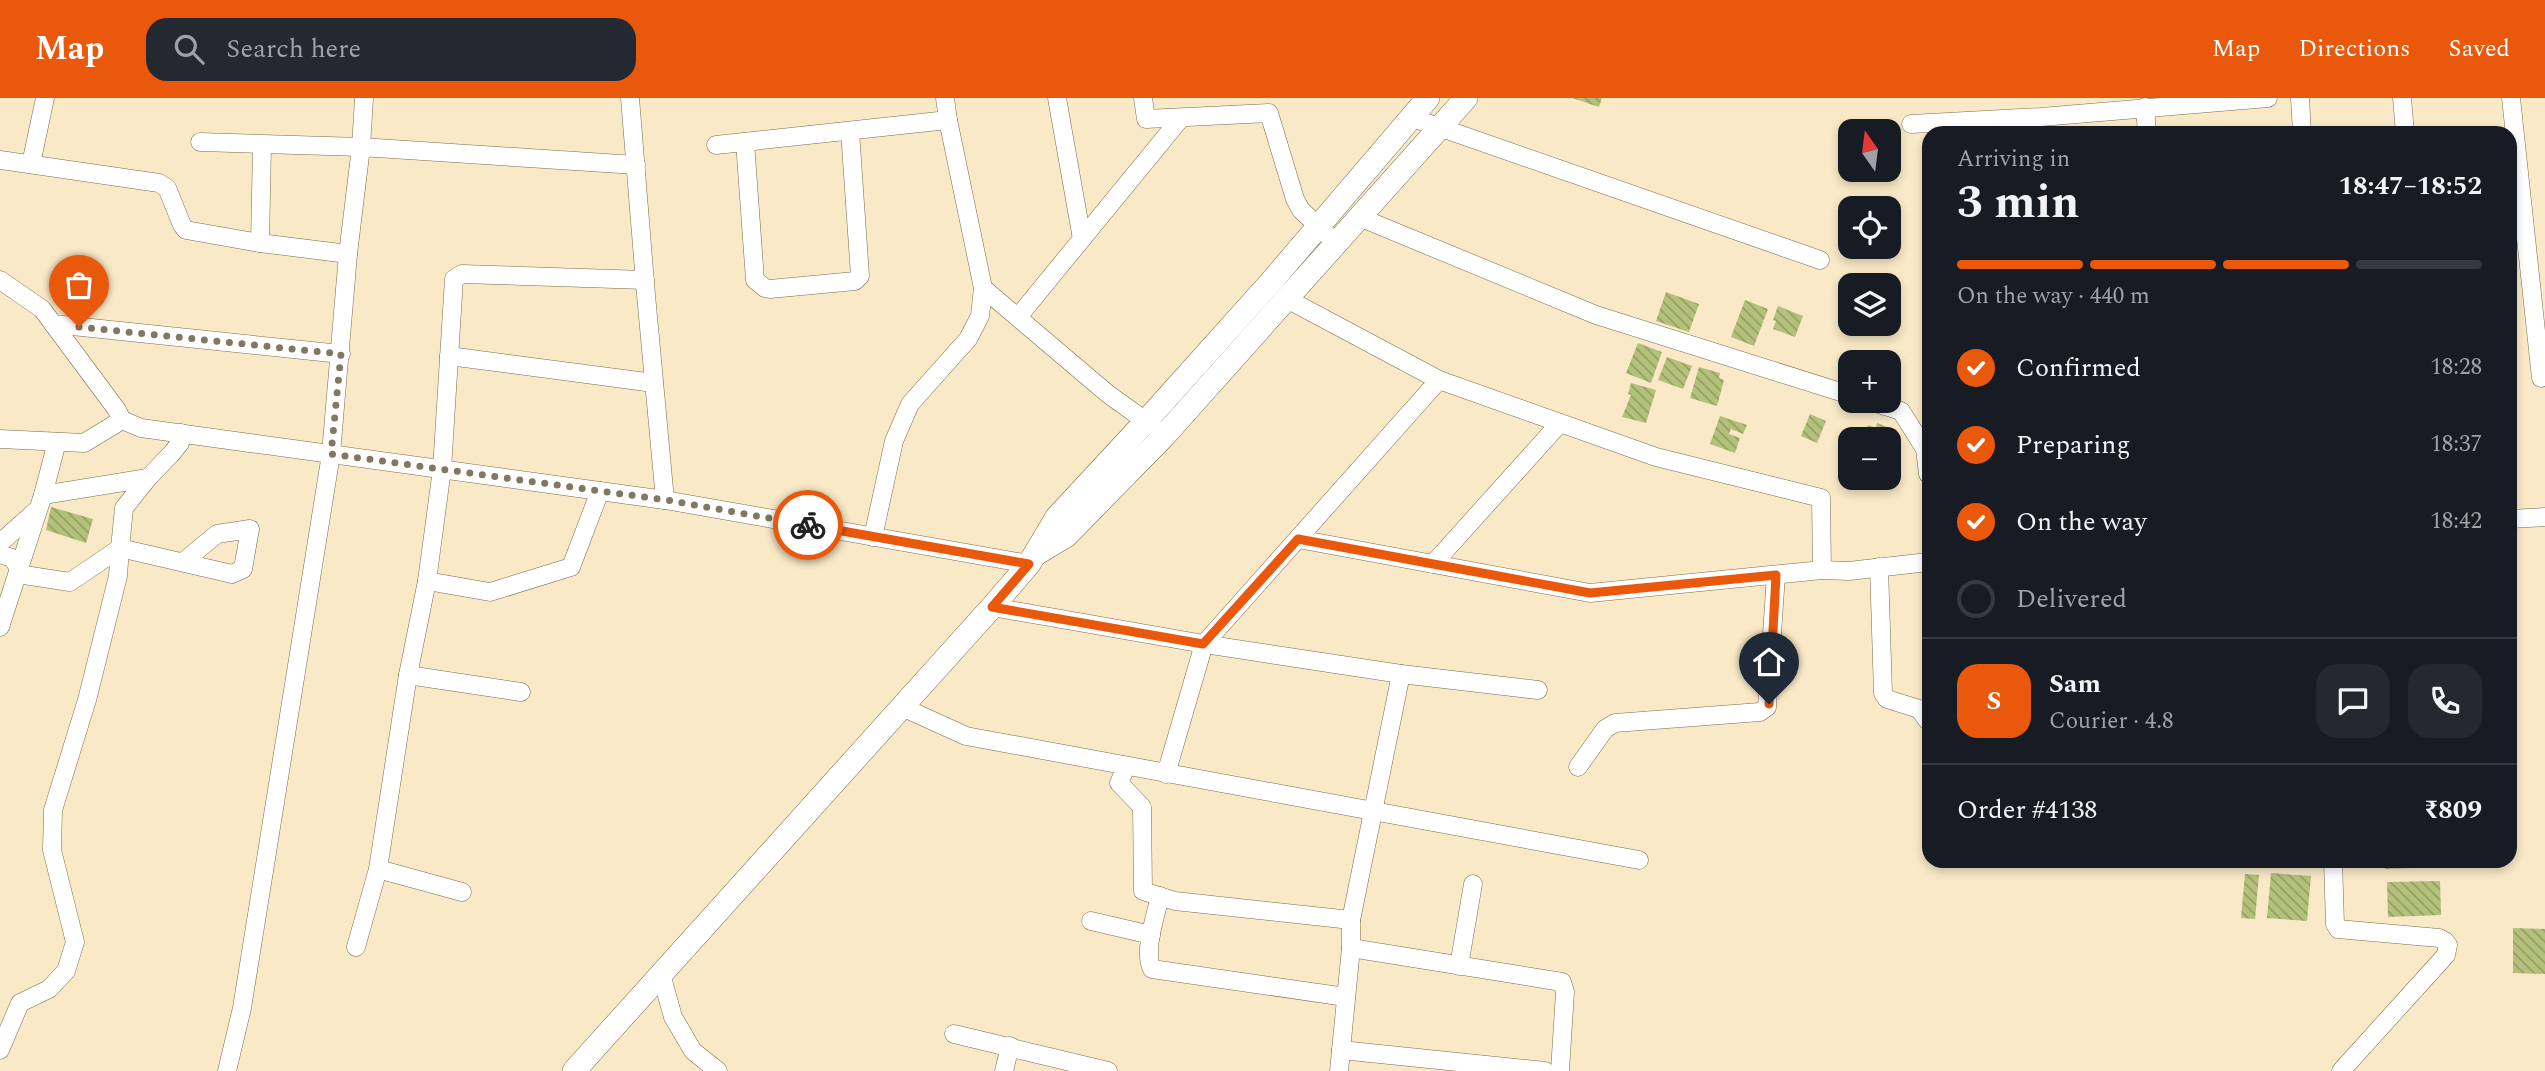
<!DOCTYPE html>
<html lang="en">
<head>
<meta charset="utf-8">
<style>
  body { margin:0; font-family:Spectral,serif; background:#242831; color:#f1f3f6; height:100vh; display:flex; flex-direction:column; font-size:26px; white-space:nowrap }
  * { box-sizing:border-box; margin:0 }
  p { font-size:23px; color:#9ea1a6 }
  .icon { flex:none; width:38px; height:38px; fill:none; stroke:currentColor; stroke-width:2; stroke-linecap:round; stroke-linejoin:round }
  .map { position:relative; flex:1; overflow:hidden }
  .details { position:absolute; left:1922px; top:28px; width:595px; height:742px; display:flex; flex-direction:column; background:#171b24; border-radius:21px; box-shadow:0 4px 10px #0003 }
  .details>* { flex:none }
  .needle { width:46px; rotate:346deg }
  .controls { position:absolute; left:1838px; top:21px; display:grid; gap:14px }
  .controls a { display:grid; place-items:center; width:63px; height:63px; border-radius:14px; background:#171b24; box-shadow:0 4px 10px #0003; font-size:35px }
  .pin { position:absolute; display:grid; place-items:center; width:60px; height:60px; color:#fff; margin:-72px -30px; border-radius:50% 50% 50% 0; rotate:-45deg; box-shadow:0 0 7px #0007 }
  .pin .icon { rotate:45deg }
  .courier { position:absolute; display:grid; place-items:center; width:70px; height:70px; margin:-35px; border:5px solid #ea580c; border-radius:50%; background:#fff; color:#222; box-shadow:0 2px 9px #0007 }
  .headline em { font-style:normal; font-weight:700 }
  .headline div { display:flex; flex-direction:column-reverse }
  .headline { display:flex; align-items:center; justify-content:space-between; height:119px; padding:0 35px }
  h1 { font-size:46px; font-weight:700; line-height:52px }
  .bar { display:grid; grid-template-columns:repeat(4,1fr); gap:10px 7px; align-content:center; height:84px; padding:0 35px }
  .bar i { height:9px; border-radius:5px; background:#363941 }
  .bar .current { background:#ea580c }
  .bar p { grid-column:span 4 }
  .line { display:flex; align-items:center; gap:18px; padding:0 35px; border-top:2px solid #363941 }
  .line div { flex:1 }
  .round { display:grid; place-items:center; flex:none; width:74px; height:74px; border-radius:21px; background:#242831 }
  ol { padding:0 35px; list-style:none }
  li { display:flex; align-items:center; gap:21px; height:77px }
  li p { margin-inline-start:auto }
  li .icon { padding:7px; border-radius:50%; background:#ea580c; color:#fff; stroke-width:4 }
  li:last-child { color:#9ea1a6 }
  li i { width:38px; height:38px; border:4px solid #363941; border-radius:50% }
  header { display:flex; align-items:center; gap:42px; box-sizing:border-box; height:98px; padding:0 35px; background:#ea580c; color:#fff }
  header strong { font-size:33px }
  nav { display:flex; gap:38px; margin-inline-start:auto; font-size:24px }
  .search { width:490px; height:63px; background:#242831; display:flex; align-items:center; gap:18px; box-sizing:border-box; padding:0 24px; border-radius:21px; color:#9ea1a6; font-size:26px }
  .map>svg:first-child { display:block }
</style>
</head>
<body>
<header>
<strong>Map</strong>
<div class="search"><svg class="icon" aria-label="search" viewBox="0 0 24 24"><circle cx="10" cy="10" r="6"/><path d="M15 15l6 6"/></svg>Search here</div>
<nav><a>Map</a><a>Directions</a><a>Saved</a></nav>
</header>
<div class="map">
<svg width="2545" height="973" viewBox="0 0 2545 973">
  <defs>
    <pattern id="building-back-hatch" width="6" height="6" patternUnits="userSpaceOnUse" patternTransform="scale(1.75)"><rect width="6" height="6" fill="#b4c17a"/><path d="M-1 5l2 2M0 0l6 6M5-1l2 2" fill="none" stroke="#949e64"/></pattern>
  </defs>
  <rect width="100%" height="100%" fill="#f9e9c6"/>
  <!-- building -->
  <g fill="url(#building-back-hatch)">
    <polygon points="1572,0 1602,0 1599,9"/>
    <polygon points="1666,194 1699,206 1689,234 1656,223"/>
    <polygon points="1745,202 1768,211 1754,248 1731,239"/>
    <polygon points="1778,208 1803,218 1795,239 1773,231 1776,223 1773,222"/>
    <polygon points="1638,245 1662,254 1651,285 1626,275"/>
    <polygon points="1667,259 1692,268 1683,291 1658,282"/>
    <polygon points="1699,269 1720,275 1719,280 1724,282 1717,308 1690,300"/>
    <polygon points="1631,285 1656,292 1646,325 1622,319 1631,297 1628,296"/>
    <polygon points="1810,316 1826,323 1817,345 1801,338"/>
    <polygon points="1720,318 1747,327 1743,336 1731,331 1729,336 1740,340 1735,355 1710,346"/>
    <polygon points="1877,325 1897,333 1888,355 1888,341 1858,341 1861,333 1865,335 1868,327 1876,330"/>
    <polygon points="51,409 93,421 86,445 46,432"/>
    <polygon points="2385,763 2437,763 2437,769 2385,771"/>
    <polygon points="2271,775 2311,778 2307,823 2267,820"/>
    <polygon points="2245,776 2259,777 2255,821 2241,820"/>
    <polygon points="2440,783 2441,817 2388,819 2387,784"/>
    <polygon points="2513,830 2545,831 2545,876 2513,875"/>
  </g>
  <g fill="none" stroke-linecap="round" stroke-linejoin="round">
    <!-- minor casing -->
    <g stroke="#796c4d" stroke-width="19">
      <g id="minor">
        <polyline points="630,0 646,197 665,402"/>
        <polyline points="1057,0 1082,141"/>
        <polyline points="1143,0 1146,21 1269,15 1295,101 1301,112 1336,145"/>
        <polyline points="2300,0 2302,35"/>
        <polyline points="2402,0 2405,35"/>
        <polyline points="2511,0 2541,280"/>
        <polyline points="2145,9 2147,35"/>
        <polyline points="1410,19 1820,162"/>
        <polyline points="1911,26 2041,19 2268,0"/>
        <polyline points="200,44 361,49 364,0"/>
        <polyline points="745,44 755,182 765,190 770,191 855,183 860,178 850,33"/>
        <polyline points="716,47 948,22"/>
        <polyline points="0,62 159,85 167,90 182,127 186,132 260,145 348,156"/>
        <polyline points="31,66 45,0"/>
        <polyline points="1359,119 1596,217 1850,297"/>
        <polyline points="260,145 262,48"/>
        <polyline points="0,182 42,211 117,312 122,322 141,330 665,402 1029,466"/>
        <polyline points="983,190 1108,296 1154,329"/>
        <polyline points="1287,201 1439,282 1656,359 1821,400 1822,472"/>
        <polyline points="1018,219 1181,20"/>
        <polyline points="53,226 341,256"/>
        <polyline points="449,258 654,285"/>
        <polyline points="1869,303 1901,313 1925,351 1928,376"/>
        <polyline points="0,341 84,345 122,322"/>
        <polyline points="43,397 148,380"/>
        <polyline points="2510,421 2545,419"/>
        <polyline points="873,439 894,343 910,306 968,241 980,218 983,190 948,22 945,0"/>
        <polyline points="1298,441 1590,495 1822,472 1849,473 1928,464"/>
        <polyline points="0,445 38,411"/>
        <polyline points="0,456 12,460 24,477 70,484 120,450 124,410 148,380 172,355 180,345 181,335"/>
        <polyline points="1433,466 1560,325"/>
        <polyline points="1879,469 1883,595 1887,601 1919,611 1928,623"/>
        <polyline points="427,483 490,494 571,469 600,393"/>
        <polyline points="992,509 1204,546 1401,576 1351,822 1351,850 1339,973"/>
        <polyline points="0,529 43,397 57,344"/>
        <polyline points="1401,576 1538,592"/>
        <polyline points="408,577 521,594"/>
        <polyline points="902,609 966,638 1639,762"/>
        <polyline points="1126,669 1119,685 1142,709 1143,793 1175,803 1351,822"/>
        <polyline points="1578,669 1605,631 1615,625 1760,614 1767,609 1776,477"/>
        <polyline points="1166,676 1204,546 1439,282"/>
        <polyline points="2333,763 2335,826 2338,831 2439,840 2445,843 2448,847 2446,857 2341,973"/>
        <polyline points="378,771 462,794"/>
        <path d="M 1160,798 C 1156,817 1143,853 1152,871 L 1346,899"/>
        <polyline points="1091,823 1151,837"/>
        <polyline points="356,849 378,771 408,577 427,483 442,371 454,181 462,176 645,182"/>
        <polyline points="1351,850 1562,884 1565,894 1560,973"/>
        <polyline points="1459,868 1473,786"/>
        <polyline points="661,876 673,919 693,953 718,973"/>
        <polyline points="954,936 1108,973"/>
        <polyline points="0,952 20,905 49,891 66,873 75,844 52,752 53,712 87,602 118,478 120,450 232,476 243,471 250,431 217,436 183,464"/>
        <polyline points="1341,952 1545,973"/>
        <polyline points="227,973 242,910 331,356 348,156 361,49 636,67"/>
        <polyline points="1004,973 1010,948"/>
      </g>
    </g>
    <!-- major casing -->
    <g stroke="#796c4d" stroke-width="24">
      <g id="major">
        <polyline points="1036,456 1066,438 1164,338 1466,0"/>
        <polyline points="574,973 992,509 1029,466 1057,419 1147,322 1270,185 1428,0"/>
      </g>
    </g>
    <!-- minor -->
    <use href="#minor" stroke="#fff" stroke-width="18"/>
    <!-- major -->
    <use href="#major" stroke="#fff" stroke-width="23"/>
  </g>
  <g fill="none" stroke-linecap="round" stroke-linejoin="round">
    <!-- done -->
    <polyline stroke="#817863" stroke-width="7" stroke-dasharray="0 12.6" points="79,229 341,256 331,356 666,402 808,427"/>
    <!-- route -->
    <polyline stroke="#ea580c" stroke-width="9" points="808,427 1029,466 992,509 1203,546 1298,441 1590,495 1776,477 1769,606"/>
  </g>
</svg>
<div class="controls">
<a><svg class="needle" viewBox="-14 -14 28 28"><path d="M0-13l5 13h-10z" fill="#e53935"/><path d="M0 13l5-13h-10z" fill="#9ea1a6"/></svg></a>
<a><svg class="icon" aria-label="locate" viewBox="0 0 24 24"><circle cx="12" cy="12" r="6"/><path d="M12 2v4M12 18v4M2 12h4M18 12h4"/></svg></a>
<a><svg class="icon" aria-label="layers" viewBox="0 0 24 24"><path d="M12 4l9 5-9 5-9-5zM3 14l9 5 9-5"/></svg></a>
<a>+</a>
<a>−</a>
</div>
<div class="pin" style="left:79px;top:229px;background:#ea580c"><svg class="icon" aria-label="bag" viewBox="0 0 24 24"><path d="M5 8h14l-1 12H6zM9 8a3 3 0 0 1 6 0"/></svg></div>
<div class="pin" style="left:1769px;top:606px;background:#1f2937"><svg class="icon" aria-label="home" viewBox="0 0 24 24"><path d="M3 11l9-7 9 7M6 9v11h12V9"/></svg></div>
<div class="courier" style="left:808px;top:427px"><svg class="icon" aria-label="bike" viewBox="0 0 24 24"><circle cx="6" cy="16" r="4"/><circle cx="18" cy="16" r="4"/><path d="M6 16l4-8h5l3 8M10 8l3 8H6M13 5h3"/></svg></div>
<section class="details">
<div class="headline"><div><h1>3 min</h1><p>Arriving in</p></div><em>18:47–18:52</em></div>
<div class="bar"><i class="current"></i><i class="current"></i><i class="current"></i><i></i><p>On the way · 440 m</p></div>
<ol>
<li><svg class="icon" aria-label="check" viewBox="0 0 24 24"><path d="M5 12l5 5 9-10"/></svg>Confirmed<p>18:28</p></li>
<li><svg class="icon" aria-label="check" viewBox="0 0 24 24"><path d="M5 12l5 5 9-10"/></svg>Preparing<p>18:37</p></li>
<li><svg class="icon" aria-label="check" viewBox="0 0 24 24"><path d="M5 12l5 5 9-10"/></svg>On the way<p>18:42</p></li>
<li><i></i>Delivered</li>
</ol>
<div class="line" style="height:126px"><b class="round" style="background:#ea580c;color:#fff">S</b><div><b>Sam</b><p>Courier · 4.8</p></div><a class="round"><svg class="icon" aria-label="chat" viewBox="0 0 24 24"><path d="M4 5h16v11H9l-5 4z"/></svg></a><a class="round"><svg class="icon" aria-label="phone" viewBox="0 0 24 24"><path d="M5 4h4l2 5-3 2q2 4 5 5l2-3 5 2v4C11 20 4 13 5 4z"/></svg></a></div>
<div class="line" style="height:91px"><div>Order #4138</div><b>₹809</b></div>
</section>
</div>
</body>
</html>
